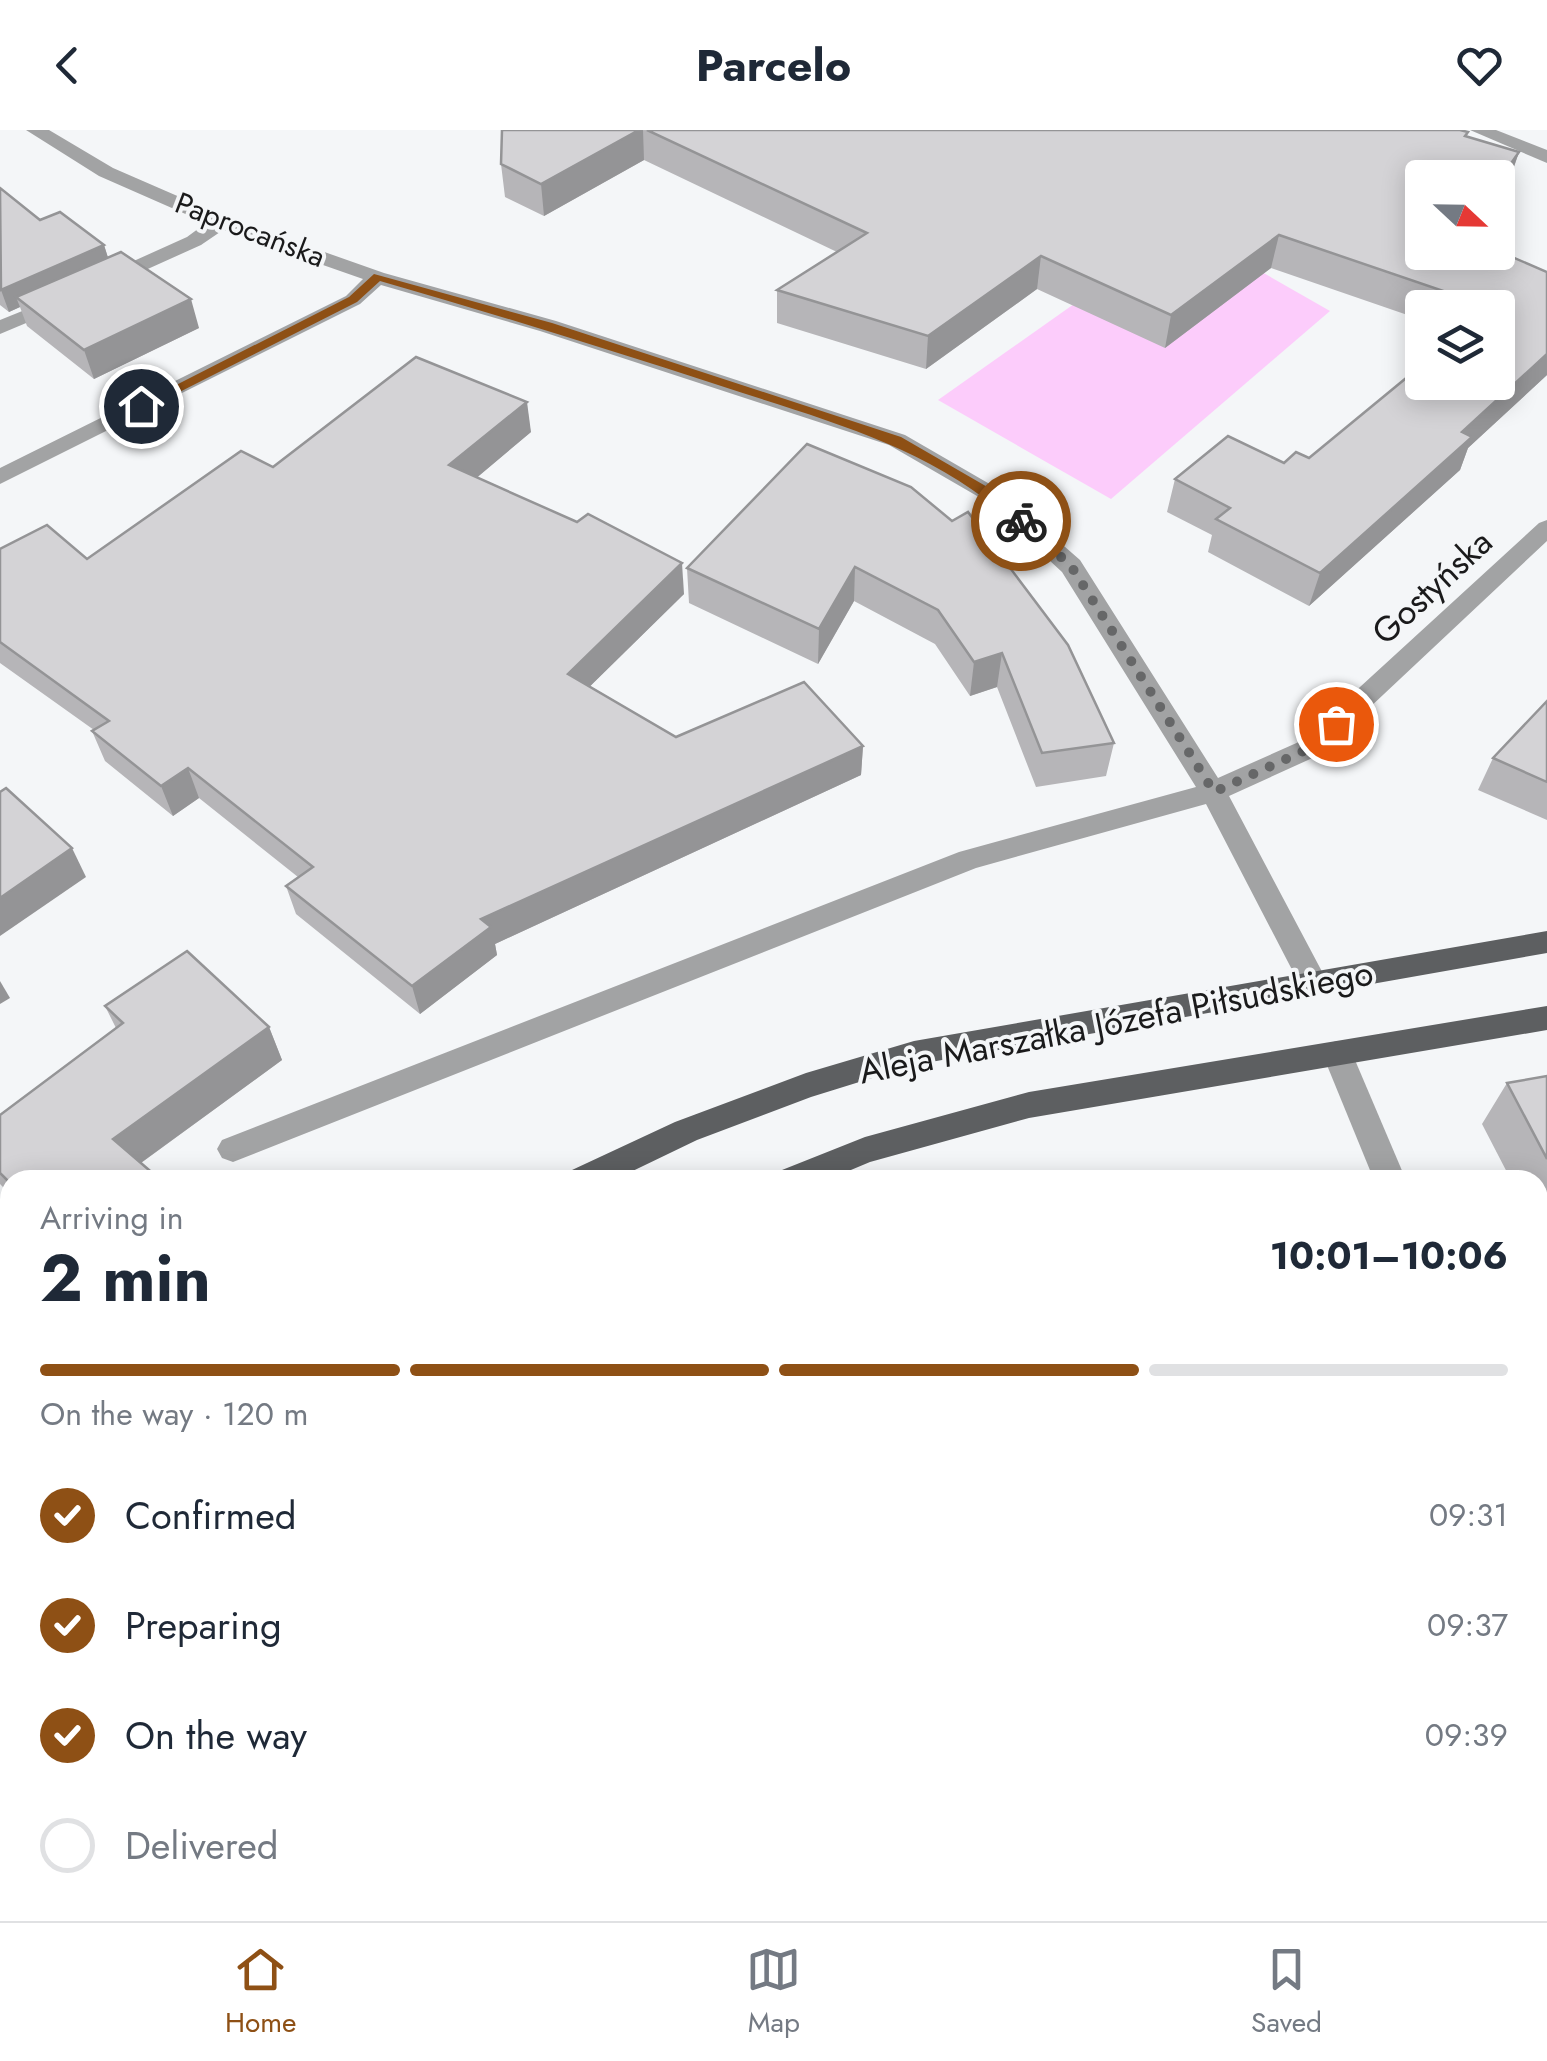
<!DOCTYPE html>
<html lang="en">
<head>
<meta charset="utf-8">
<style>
  body { margin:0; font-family:Jost,sans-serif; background:#f6f6f7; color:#1f2937; height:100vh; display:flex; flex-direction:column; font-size:38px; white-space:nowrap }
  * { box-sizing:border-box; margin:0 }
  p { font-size:32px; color:#747a83 }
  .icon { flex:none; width:55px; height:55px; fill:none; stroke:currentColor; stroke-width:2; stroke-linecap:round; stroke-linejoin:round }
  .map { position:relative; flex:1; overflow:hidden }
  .drawer { position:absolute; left:0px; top:1040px; width:1548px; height:752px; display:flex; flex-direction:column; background:#fff; border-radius:30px 30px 0 0; box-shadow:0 5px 25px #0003 }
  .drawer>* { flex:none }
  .needle { width:65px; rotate:112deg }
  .buttons { position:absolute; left:1405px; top:30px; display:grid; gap:20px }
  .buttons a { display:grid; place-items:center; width:110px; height:110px; border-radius:10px; background:#fff; box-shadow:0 5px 25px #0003; font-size:50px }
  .pin { position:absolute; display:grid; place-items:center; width:85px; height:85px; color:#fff; margin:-42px; border:5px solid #fff; border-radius:50%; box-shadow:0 2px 10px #0007 }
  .courier { position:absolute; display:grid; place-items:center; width:100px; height:100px; margin:-50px; border:8px solid #8e5015; border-radius:50%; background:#fff; color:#222; box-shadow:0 2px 12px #0007 }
  .summary em { font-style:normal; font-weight:700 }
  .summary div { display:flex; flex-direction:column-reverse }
  .summary { display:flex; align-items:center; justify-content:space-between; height:170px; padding:0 40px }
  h1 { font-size:65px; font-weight:700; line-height:75px }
  .bar { display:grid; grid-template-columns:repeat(4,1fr); gap:15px 10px; align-content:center; height:120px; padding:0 40px }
  .bar i { height:12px; border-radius:8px; background:#e0e1e3 }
  .bar .on { background:#8e5015 }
  .bar p { grid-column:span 4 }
  ol { padding:0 40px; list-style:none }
  li { display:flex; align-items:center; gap:30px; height:110px }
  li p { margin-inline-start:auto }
  li .icon { padding:10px; border-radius:50%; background:#8e5015; color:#fff; stroke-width:4 }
  li:last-child { color:#747a83 }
  li i { width:55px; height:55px; border:5px solid #e0e1e3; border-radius:50% }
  header { display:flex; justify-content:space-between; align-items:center; height:130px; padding:0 40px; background:#fff; font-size:45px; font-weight:700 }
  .tab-bar { display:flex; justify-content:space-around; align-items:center; height:140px; border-top:2px solid #e0e1e3; background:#fff; font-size:28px; color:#747a83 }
  .tab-bar a { display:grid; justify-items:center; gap:5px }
  .tab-bar .on { color:#8e5015 }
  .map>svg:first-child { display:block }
</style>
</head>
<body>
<header><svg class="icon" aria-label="back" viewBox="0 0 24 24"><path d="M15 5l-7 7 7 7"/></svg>Parcelo<svg class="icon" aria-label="heart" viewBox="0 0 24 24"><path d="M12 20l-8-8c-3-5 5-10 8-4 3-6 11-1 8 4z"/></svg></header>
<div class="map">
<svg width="1547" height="1791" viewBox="0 0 1547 1791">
  <rect width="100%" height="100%" fill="#f4f6f8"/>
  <!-- green -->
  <polygon fill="#fcccfb" points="1183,97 1330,181 1111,369 938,270"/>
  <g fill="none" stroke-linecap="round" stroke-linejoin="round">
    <!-- minor -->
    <g fill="#a2a3a4" fill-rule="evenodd">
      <polygon points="26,0 49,0 113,38 228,88 384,143 556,191 905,305 1000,360 1080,430 1218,648 1301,611 1539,393 1547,390 1547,411 1319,625 1229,666 1327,851 1322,859 1312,863 1302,859 1206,674 976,738 233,1032 222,1028 217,1019 222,1010 959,722 1196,657 1062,442 984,370 889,315 540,201 381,155 360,174 0,354 0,338 346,166 363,149 223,100 201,115 110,156 96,156 93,152 96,148 187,107 206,93 99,46"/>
      <polygon points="1470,0 1496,0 1547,20 1547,33"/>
      <polygon points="62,165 73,171 69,175 0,204 0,190"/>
      <polygon points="1337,911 1348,914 1352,923 1406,1050 1374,1050 1322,923 1326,914"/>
      <polygon points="1538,1386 1547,1390 1547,1443 1538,1439"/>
      <polygon points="74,1782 115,1782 119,1791 77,1791"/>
    </g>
    <!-- major -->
    <g fill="#5d5f61" fill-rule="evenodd">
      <polygon points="1547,801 1547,823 914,935 811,967 697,1010 614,1050 567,1050 572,1040 675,992 806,943 914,911"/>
      <polygon points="1547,876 1547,900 1029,988 870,1032 827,1050 777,1050 782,1040 865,1007 1029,962"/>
      <polygon points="10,1353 10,1389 0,1393 0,1357"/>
      <polygon points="10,1467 10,1507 0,1511 0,1472"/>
    </g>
  </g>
  <!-- wall -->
  <g fill="#b6b5b8">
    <polygon points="502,0 1460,0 1468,2 1467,7 1519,22 1508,54 1498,69 1498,48 1422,122 1547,142 1547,245 1468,318 1460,340 1309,476 1208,422 1212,405 1167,382 1175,349 1284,333 1309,328 1498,178 1422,178 1422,190 1271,138 1165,218 1037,159 926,239 777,193 777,160 837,122 644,30 544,86 505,67 501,34"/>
    <polygon points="0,58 40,90 104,115 108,128 199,198 94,249 27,196 20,177 9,182 0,175"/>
    <polygon points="531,302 477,347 684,464 590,556 676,607 863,616 861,645 495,814 497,825 420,884 296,784 286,756 298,747 199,668 173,686 105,631 92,601 94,600 0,533 0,419 87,429 273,337"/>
    <polygon points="807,314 1114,613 1106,646 1036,657 997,557 970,566 935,514 854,471 818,534 689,473 687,438"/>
    <polygon points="1547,571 1547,690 1478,660 1493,628"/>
    <polygon points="105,876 269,897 282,930 141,1033 10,1050 10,1064 0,1054 0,985 116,898"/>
    <polygon points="1547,946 1547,1120 1538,1101 1538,1050 1511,1050 1482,994 1507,953"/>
    <polygon points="1339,1782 1526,1782 1530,1791 1342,1791"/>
  </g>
  <!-- shaded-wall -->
  <g fill="#949496">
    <polygon points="639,0 643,0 644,30 544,86 541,54"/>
    <polygon points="1519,22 1508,54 1498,69 1498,52"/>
    <polygon points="1279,105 1271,138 1165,218 1171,185"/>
    <polygon points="104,115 111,137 16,167 20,177 9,182 1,160"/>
    <polygon points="1041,126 1037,159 926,239 928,206"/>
    <polygon points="191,169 199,198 94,249 84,220"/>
    <polygon points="1547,224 1547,245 1468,318 1460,340 1309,476 1320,443 1462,302"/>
    <polygon points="527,272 531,302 455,366 449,335"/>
    <polygon points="682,433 684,464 572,574 568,544"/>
    <polygon points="855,437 854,471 818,534 819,499"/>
    <polygon points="1002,523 997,557 970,566 974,532"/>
    <polygon points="863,616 861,645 495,814 497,825 420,884 412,856 481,789"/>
    <polygon points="188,638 199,668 173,686 161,656"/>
    <polygon points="72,718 86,747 0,806 0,768"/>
    <polygon points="0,851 10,868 0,874"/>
    <polygon points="269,897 282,930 131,1040 113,1009"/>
  </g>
  <!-- building -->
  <g fill="#d4d3d6" stroke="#949496" stroke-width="2.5">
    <polygon points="502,0 639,0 541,54 501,34"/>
    <polygon points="647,0 1460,0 1468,2 1465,6 1519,22 1498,52 1498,48 1422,48 1422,122 1498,122 1498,121 1547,142 1547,224 1462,302 1472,307 1320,443 1216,389 1230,378 1175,349 1228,306 1284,333 1296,322 1309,328 1422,235 1422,252 1498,252 1498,178 1493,178 1279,105 1171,185 1041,126 928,206 777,160 867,103"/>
    <polygon points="0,58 40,90 60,82 104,115 1,160"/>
    <polygon points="121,122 191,169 84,220 16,167"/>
    <polygon points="416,227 527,272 449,335 577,392 588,384 682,433 568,544 676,607 804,552 863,616 481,789 491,797 412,856 286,756 313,737 188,638 161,656 92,601 109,591 0,512 0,419 47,395 87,429 241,321 273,337"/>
    <polygon points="807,314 911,357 952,391 968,382 1068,515 1114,613 1042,623 1002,523 974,532 938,480 855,437 819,499 687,438"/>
    <polygon points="1547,571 1547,652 1493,628"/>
    <polygon points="6,658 72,718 0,768 0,662"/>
    <polygon points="187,821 269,897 113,1009 156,1046 151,1050 10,1050 10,1053 0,1043 0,985 123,893 105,876"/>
    <polygon points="1547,946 1547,1029 1507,953"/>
    <polygon points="620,1782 795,1782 798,1791 623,1791"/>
    <polygon points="1364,1782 1526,1782 1530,1791 1367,1791"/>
  </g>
  <!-- route -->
  <path fill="#8e5015" d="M 374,144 L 552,193 L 901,307 L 996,362 L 1027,391 L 1016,394 C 929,315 824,290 715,254 C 604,218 492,183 380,151 L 357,172 L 146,279 L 135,276 L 349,167 Z"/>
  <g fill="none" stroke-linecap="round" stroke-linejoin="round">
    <!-- done -->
    <polyline stroke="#666768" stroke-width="10" stroke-dasharray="0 18" points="1021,391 1071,436 1214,662 1310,618 1336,594"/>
  </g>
  <g text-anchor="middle" stroke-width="8" stroke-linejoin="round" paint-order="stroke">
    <!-- far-street labels -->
    <g font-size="30" fill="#1a1a1b" stroke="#f4f6f8">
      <text transform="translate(250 100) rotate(21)" y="10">Paprocańska</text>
    </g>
    <!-- street labels -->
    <g font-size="35" fill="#1a1a1b" stroke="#f4f6f8">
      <text transform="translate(1432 457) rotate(-43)" y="12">Gostyńska</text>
      <text transform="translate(1116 892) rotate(-11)" y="12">Aleja Marszałka Józefa Piłsudskiego</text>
    </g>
  </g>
</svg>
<div class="buttons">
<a><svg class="needle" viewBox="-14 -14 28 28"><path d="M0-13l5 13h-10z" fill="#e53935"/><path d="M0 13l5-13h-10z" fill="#747a83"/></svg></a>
<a><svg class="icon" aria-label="layers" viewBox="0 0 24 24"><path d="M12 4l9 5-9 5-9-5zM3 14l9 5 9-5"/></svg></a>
</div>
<div class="pin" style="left:1336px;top:594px;background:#ea580c"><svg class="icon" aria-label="bag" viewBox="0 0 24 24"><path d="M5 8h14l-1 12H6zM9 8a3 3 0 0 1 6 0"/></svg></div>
<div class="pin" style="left:141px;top:276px;background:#1f2937"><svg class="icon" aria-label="home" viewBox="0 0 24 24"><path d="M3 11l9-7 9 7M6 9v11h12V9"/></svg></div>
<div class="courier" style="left:1021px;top:391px"><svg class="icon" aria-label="bike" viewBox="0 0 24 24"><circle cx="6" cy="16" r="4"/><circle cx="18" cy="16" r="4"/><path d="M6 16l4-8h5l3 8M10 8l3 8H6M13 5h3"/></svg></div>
<section class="drawer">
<div class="summary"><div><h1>2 min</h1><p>Arriving in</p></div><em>10:01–10:06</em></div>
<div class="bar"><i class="on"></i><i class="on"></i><i class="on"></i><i></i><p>On the way · 120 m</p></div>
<ol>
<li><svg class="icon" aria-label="check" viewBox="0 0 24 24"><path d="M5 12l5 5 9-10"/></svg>Confirmed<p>09:31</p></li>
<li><svg class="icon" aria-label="check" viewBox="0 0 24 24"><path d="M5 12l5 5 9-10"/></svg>Preparing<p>09:37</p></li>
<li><svg class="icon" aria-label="check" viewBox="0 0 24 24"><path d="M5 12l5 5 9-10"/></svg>On the way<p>09:39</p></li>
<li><i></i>Delivered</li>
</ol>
</section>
</div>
<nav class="tab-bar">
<a class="on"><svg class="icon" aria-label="home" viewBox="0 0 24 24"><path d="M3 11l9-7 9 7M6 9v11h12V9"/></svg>Home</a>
<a><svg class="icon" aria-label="map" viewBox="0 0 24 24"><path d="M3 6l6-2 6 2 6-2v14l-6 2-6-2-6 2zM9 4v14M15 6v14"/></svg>Map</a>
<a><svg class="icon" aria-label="saved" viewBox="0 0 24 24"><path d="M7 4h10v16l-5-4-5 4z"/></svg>Saved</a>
</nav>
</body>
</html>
